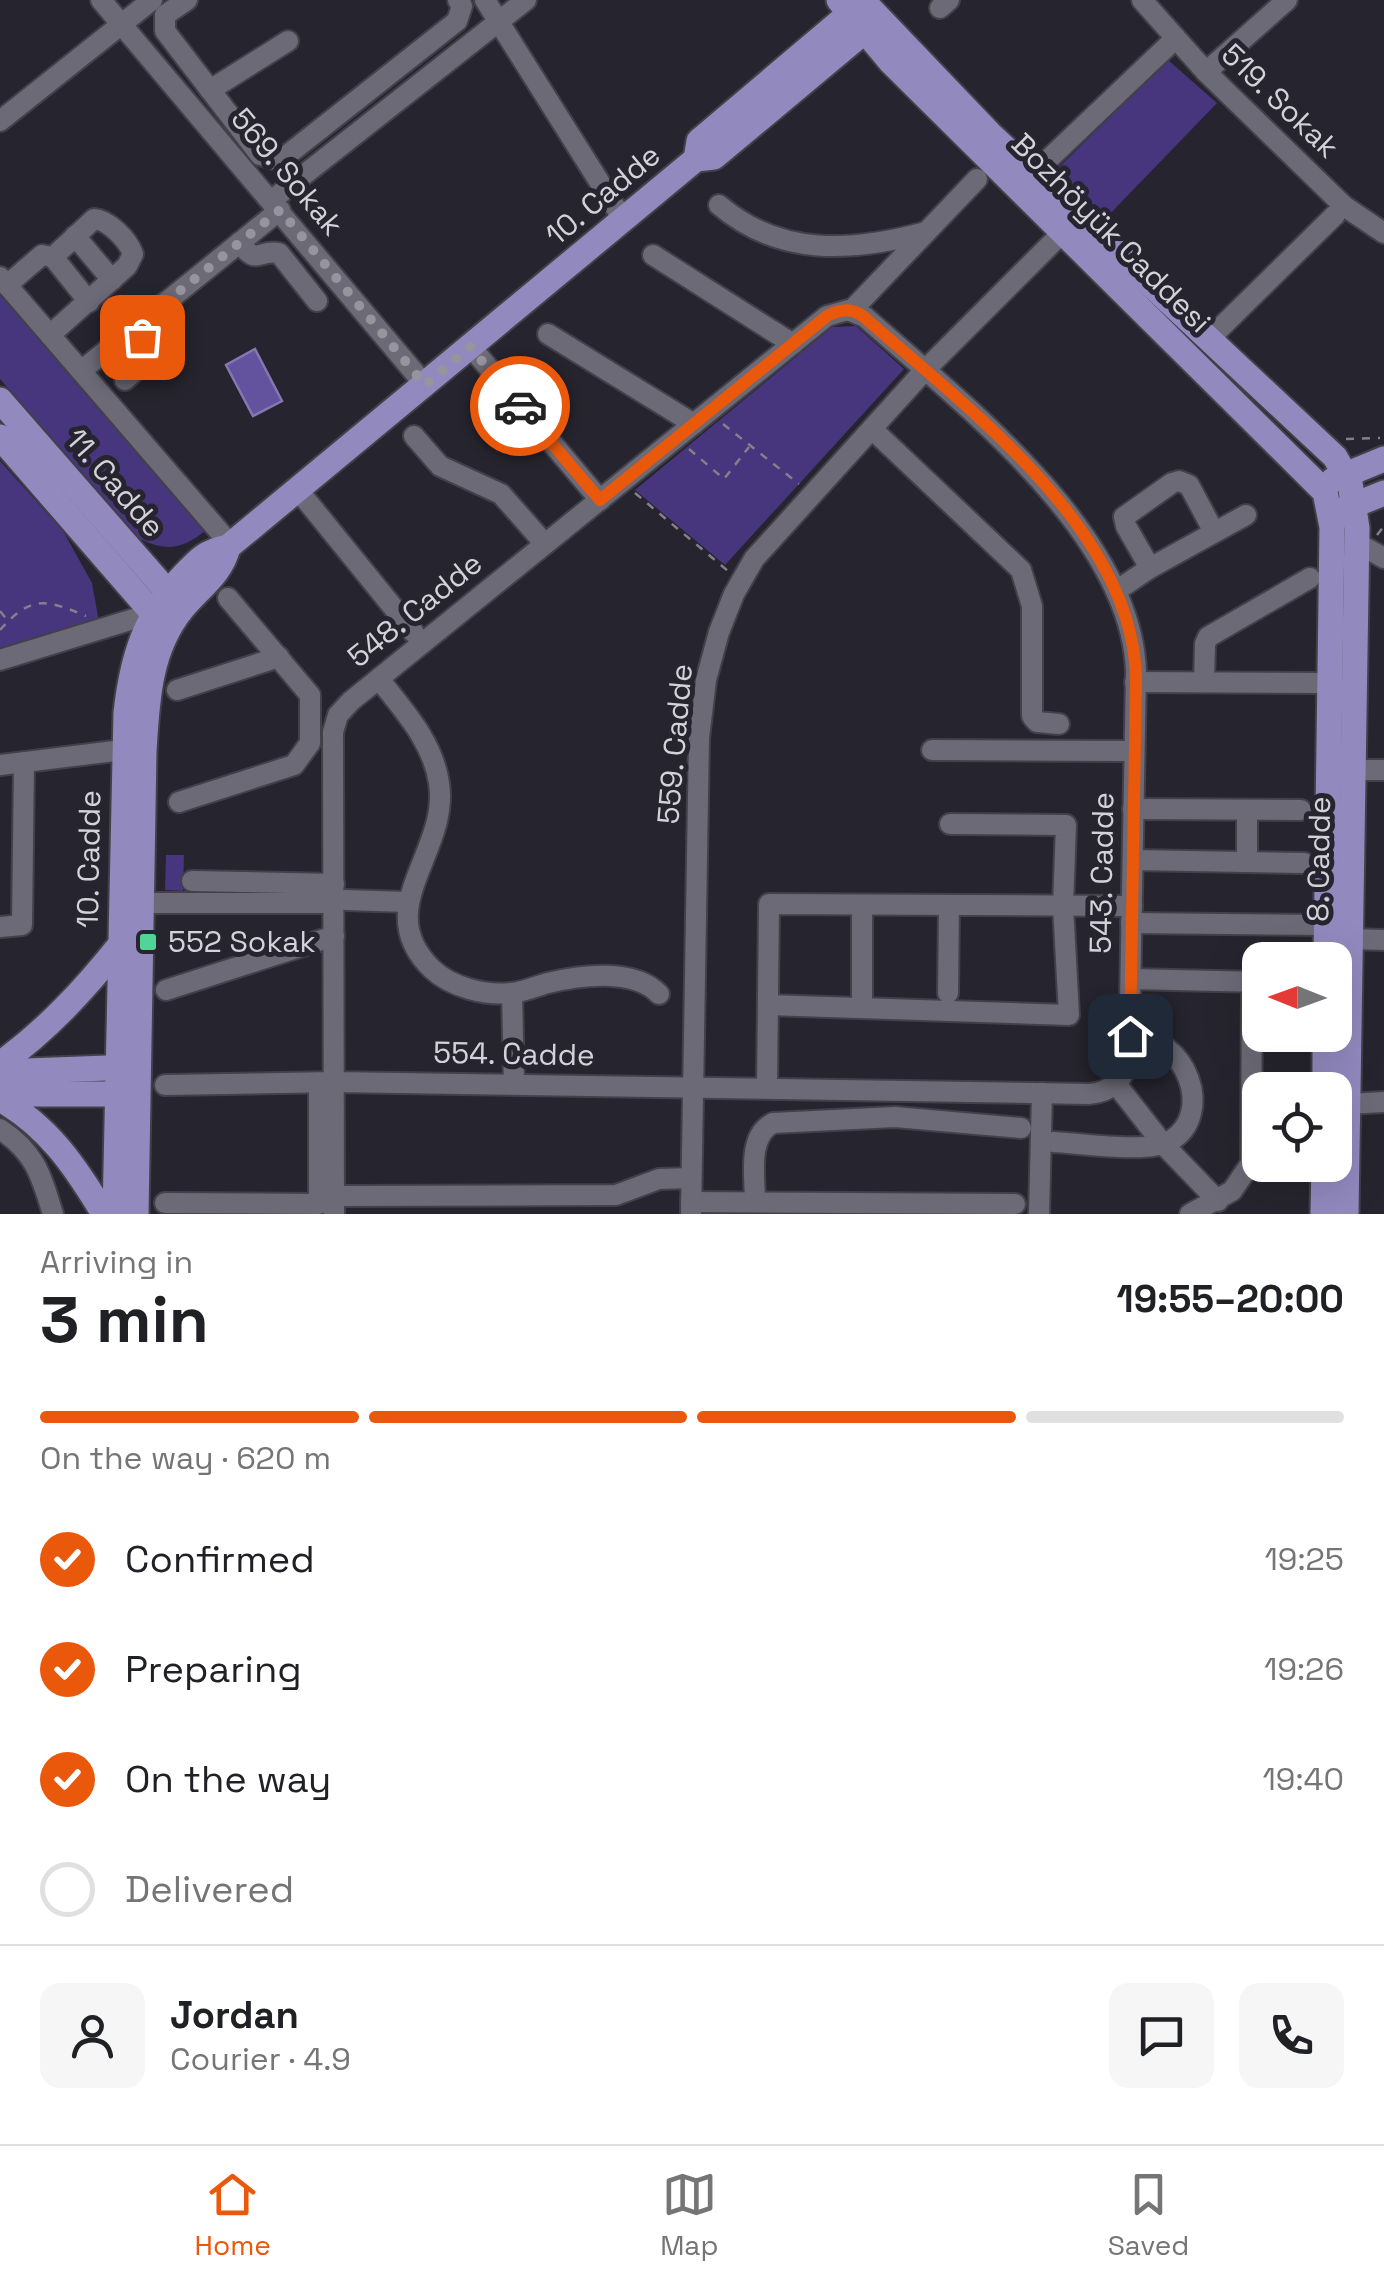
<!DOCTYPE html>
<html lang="en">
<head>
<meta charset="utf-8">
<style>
  body { margin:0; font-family:"Space Grotesk",sans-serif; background:#f6f6f6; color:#202124; height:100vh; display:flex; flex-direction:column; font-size:38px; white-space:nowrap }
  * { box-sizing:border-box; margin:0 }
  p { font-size:32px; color:#757577 }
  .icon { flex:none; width:55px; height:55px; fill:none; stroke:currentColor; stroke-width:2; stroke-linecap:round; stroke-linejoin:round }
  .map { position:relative; height:1214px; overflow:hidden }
  .sheet { display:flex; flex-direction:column; background:#fff; flex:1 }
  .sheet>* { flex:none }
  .needle { width:65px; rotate:271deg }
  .controls { position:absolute; left:1242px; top:942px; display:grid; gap:20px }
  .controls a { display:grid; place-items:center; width:110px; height:110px; border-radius:20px; background:#fff; box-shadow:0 10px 40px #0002; font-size:50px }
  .pin { position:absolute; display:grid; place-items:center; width:85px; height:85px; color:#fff; margin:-42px; border-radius:20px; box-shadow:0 5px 15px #0006 }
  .courier { position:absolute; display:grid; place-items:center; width:100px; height:100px; margin:-50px; border:8px solid #ea580c; border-radius:50%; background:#fff; color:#222; box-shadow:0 2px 12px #0007 }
  .head em { font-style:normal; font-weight:700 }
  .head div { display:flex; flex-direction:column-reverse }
  .head { display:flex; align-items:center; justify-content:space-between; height:170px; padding:0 40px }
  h1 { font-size:65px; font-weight:700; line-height:75px }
  .bar { display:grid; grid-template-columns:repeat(4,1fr); gap:15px 10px; align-content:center; height:120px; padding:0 40px }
  .bar i { height:12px; border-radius:8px; background:#e0e0e0 }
  .bar .selected { background:#ea580c }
  .bar p { grid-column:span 4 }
  .line { display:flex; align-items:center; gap:25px; padding:0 40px; border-top:2px solid #e0e0e0 }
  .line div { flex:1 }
  .round { display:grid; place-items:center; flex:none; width:105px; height:105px; border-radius:20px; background:#f6f6f6 }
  ol { padding:0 40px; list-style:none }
  li { display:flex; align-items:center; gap:30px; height:110px }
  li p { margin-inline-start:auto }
  li .icon { padding:10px; border-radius:50%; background:#ea580c; color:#fff; stroke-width:4 }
  li:last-child { color:#757577 }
  li i { width:55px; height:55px; border:5px solid #e0e0e0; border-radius:50% }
  .tabs { display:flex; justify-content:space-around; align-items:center; height:140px; border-top:2px solid #e0e0e0; background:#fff; font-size:28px; color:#757577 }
  .tabs a { display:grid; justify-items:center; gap:5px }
  .tabs .selected { color:#ea580c }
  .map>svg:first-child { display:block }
</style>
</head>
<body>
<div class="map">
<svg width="1384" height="1214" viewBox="0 0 1384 1214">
  <rect width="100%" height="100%" fill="#26242e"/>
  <!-- green -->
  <g fill="#47357d">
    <polygon points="1168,60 1217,103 1104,220 1051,175"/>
    <path d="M 0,291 L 206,530 C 183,549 167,552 140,539 L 0,379 Z"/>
    <polygon points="856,326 904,369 725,565 635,490 832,327"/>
    <polygon points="0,461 63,531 92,583 99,622 0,652"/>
    <polygon points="166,855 184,855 183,891 165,890"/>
  </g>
  <!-- water -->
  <polygon fill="#63529e" stroke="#8578b0" stroke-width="2.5" points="255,349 282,401 253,416 226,365"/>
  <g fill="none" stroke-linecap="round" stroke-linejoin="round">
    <!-- minor casing -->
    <g stroke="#424049" stroke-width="24">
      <g id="minor">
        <polyline points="101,0 425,385"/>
        <polyline points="187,0 165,15 165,31 260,155 277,160 286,156 457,21 462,6 458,0"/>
        <polyline points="485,0 624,221"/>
        <polyline points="1142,0 1206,72 1344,206 1384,233"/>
        <polyline points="940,8 949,0"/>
        <polyline points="1206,72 1287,0"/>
        <polyline points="210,90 288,41"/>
        <polyline points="0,121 152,0"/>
        <polyline points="1033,174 1176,38"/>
        <polyline points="272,200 526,0"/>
        <path d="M 719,205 C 780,257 852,252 926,232"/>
        <polyline points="75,236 112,280"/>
        <path d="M 240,242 C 256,267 259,249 279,253 L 317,301"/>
        <polyline points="653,255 793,344"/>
        <polyline points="53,257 89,302"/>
        <polyline points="0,277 231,545"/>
        <path d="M 7,285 L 42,255 L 53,257 L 94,219 C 109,220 128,240 133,254 L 127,266 L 50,335"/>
        <polyline points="851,311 977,179"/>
        <polyline points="548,334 694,424"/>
        <polyline points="1209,339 1335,215"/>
        <polyline points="471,347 600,500"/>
        <polyline points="81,371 280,210"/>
        <polyline points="125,380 167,341"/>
        <polyline points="872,429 1021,570 1032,606 1032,716 1037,722 1059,724"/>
        <polyline points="414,436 440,466 501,494 545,544"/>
        <polyline points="298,490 414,633"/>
        <polyline points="1357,543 1384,558"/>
        <polyline points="1150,568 1126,526 1124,517 1172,483 1179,481 1189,485 1214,532"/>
        <polyline points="1116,591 1150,568 1246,515"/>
        <polyline points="0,660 153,613"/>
        <path d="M 379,679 C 404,711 433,742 439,783 C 450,852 369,908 432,969 C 451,987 485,996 511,993 C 524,992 536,986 548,983 C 580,975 634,968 659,994"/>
        <polyline points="1135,682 1330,683"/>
        <polyline points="1204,682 1205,644 1208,637 1310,578"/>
        <polyline points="177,690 279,657"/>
        <polyline points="932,750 1134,751"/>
        <polyline points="0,765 123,750"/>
        <polyline points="1353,770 1384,770"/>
        <polyline points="179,802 294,765 310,743 310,695 228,598"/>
        <polyline points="1133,809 1301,810"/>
        <polyline points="1133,860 1304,863"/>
        <polyline points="1247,862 1247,810"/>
        <polyline points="192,881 334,884"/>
        <polyline points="345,900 407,902"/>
        <polyline points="142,903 334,903"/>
        <polyline points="862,905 862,1008"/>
        <polyline points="1131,923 1327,925"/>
        <polyline points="0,927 22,925 24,762"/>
        <polyline points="1350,939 1384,940"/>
        <polyline points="1131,979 1260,982"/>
        <polyline points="166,990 334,936"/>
        <polyline points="512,993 514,1084"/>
        <polyline points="948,993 949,905"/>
        <polyline points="768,1005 1069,1015 1063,906 1066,825 950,824"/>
        <polyline points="1116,1084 1163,1144 1218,1201"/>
        <path d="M 165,1085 L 334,1082 L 1089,1094 C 1112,1092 1125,1079 1129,1057 L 1136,673 C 1133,534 961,403 865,317 L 848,310 L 827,316 L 351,701 L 338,715 L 333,732 C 334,892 334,1053 334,1214"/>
        <polyline points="767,1088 769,904 1132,906"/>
        <polyline points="1348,1104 1384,1102"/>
        <path d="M 0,1129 C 35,1152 41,1175 53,1214"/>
        <path d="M 1053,1142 C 1080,1143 1149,1154 1170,1141 C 1215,1115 1188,1036 1130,1036"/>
        <polyline points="334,1196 616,1195 659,1179 691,1178"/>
        <polyline points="691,1202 1015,1204"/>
        <path d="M 755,1202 C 755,1177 747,1136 773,1123 L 895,1117 L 1021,1128"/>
        <polyline points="165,1203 319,1204 319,1083"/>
        <polyline points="691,1214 699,738 706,680 719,632 734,594 754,559 924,371 1063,232"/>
        <polyline points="1039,1214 1042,1093"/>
        <polyline points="1190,1214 1232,1191 1251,1163 1252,982"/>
      </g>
    </g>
    <!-- major casing -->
    <g stroke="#424049" stroke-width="29">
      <g id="major">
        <polyline points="839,0 890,61 1325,492 1332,527 1326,960"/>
        <polyline points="862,0 989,133 1335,457 1350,483 1357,528 1346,1214"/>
        <polyline points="696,159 699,141 861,4"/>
        <polyline points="0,400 179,605"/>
        <polyline points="0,437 164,626"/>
        <polyline points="1333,480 1384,459"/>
        <polyline points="1342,510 1384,493"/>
        <path d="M 0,1064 C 47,1030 84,990 120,945"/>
        <polyline points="0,1072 134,1067"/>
        <polyline points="1325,1090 1325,1035"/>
        <polyline points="0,1094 135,1094"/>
        <path d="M 0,1099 C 49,1127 75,1166 104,1214"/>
        <path d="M 115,1214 L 126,713 C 132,659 145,615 183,576 C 198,560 206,551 228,547 L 696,159 L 714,157 L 878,20"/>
        <path d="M 136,1214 L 144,751 C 147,701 149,650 182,609 C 199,588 221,575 228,547"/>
        <polyline points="1323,1214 1324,1165"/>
      </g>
    </g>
    <!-- path -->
    <g stroke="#828189" stroke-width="2.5" stroke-dasharray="8 8" stroke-linecap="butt">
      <polyline points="723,424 799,484"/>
      <polyline points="1346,439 1380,438"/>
      <polyline points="689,449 724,479 749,447"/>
      <polyline points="635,493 728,571"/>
      <polyline points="1377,535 1384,526"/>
      <polyline points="0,611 8,621"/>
      <path d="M 0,630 C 31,595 45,599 86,616"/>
    </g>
    <!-- minor -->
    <use href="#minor" stroke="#6b6a76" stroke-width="20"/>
    <!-- major -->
    <use href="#major" stroke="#9289be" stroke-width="25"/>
  </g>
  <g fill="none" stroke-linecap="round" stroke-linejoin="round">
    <!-- done -->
    <polyline stroke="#96959d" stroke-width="10" stroke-dasharray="0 18" points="142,337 134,328 280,210 425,385 470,347 520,406"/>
    <!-- route -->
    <path stroke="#ea580c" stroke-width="12" d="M 520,406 L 600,500 L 827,316 C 840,309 853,308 864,317 C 967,408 1136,532 1136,682 L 1130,1036"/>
  </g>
  <!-- markers -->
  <rect fill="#53d396" stroke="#26242e" stroke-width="4" x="138" y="932" width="20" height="20" rx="5"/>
  <g text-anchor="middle" stroke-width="10" stroke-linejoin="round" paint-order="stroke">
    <!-- street labels -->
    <g font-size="30" fill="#d3d2d9" stroke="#26242e">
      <text transform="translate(1280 101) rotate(44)" y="10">519. Sokak</text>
      <text transform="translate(287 172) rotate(50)" y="10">569. Sokak</text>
      <text transform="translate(603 195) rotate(-40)" y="10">10. Cadde</text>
      <text transform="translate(1111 233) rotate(45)" y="10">Bozhöyük Caddesi</text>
      <text transform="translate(115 483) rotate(49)" y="10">11. Cadde</text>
      <text transform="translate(415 610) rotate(-39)" y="10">548. Cadde</text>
      <text transform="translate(675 744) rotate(-85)" y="10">559. Cadde</text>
      <text transform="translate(89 859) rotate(-89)" y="10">10. Cadde</text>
      <text transform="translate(1319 859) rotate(-89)" y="10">8. Cadde</text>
      <text transform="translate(1102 873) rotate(-89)" y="10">543. Cadde</text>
      <text transform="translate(514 1054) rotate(1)" y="10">554. Cadde</text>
    </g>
    <!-- poi labels -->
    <g font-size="30" fill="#d3d2d9" stroke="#26242e" text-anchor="start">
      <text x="168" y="952">552 Sokak</text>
    </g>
  </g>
</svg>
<div class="controls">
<a><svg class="needle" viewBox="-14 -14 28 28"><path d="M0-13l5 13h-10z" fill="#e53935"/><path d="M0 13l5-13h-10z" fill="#757577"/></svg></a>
<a><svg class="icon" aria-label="locate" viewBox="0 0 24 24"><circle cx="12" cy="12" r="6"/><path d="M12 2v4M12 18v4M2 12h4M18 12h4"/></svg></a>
</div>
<div class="pin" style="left:142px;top:337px;background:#ea580c"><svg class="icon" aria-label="bag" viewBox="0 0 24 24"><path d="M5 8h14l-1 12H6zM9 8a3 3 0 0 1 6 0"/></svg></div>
<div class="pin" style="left:1130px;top:1036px;background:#1f2937"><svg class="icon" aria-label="home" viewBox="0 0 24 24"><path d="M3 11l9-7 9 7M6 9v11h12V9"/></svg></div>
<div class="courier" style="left:520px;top:406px"><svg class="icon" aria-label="car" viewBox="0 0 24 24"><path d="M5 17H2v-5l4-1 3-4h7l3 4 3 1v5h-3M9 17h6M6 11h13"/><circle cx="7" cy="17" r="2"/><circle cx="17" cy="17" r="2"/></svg></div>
</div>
<section class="sheet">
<div class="head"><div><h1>3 min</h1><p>Arriving in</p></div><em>19:55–20:00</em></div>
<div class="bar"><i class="selected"></i><i class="selected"></i><i class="selected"></i><i></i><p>On the way · 620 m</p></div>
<ol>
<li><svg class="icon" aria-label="check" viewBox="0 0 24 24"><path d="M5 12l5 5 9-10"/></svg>Confirmed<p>19:25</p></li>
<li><svg class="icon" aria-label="check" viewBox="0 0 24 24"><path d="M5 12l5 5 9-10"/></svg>Preparing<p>19:26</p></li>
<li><svg class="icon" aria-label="check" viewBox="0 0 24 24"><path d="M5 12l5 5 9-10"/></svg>On the way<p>19:40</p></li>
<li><i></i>Delivered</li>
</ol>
<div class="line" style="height:180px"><a class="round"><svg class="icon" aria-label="person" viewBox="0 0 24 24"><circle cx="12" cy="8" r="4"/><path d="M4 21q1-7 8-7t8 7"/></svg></a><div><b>Jordan</b><p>Courier · 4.9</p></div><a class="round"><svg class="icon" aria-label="chat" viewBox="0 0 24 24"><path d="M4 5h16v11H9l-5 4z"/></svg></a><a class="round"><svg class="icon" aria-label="phone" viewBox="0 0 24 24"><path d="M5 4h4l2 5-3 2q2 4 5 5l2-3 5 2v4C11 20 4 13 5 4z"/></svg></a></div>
</section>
<nav class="tabs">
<a class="selected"><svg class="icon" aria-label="home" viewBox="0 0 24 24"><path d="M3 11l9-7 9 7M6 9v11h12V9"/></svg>Home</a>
<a><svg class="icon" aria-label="map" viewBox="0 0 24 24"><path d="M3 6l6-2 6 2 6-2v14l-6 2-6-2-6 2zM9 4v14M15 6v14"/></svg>Map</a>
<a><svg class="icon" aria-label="saved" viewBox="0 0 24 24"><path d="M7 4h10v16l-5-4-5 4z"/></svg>Saved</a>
</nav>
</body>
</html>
